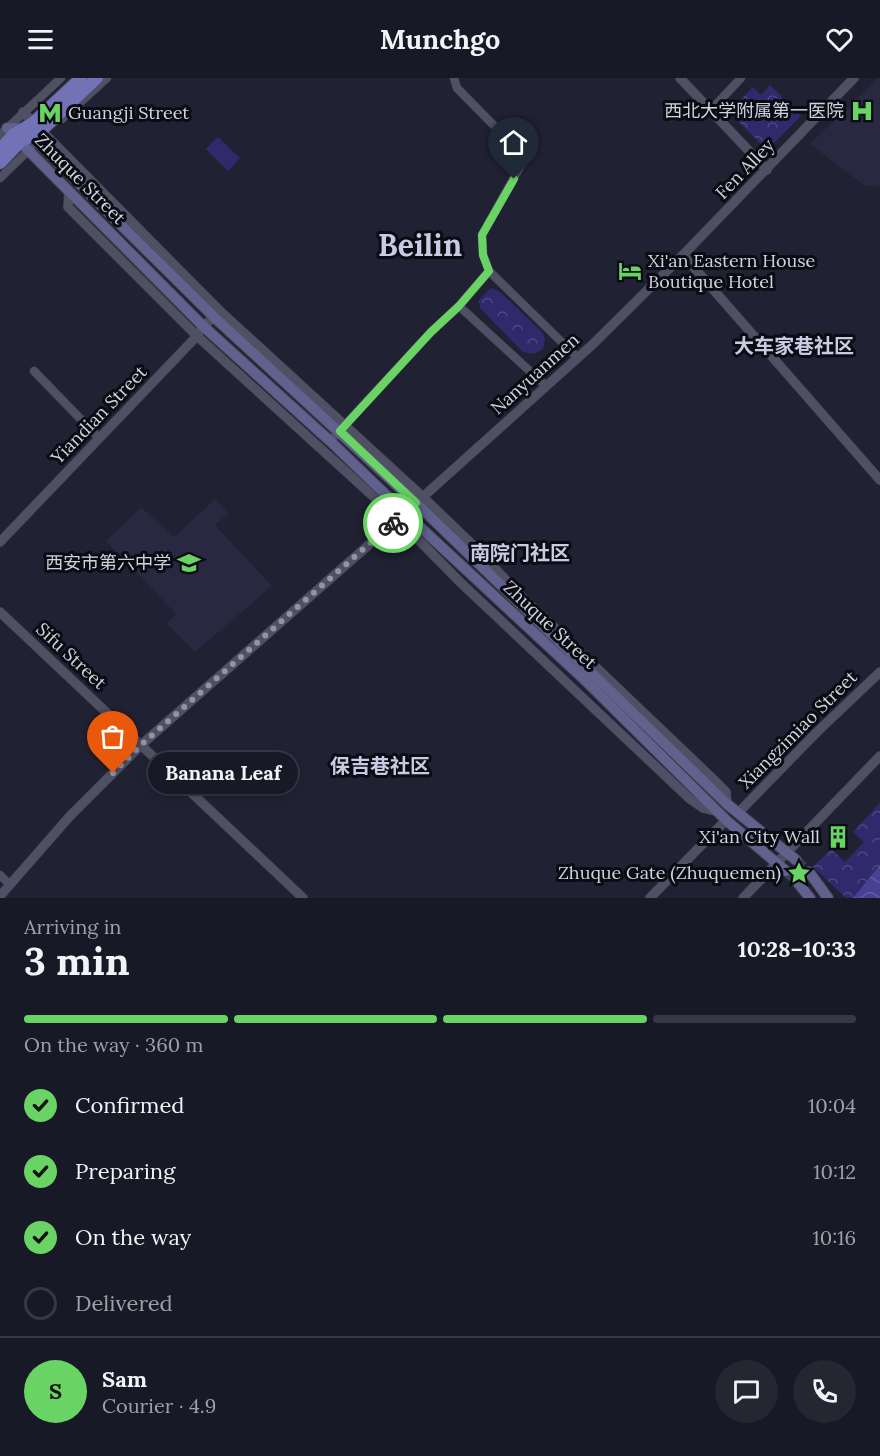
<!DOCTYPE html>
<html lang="en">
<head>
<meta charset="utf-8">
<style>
  body { margin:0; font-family:Lora,"Noto Sans SC",serif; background:#252632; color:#f1f3f6; height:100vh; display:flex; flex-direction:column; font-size:22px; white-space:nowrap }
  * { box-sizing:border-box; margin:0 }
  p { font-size:20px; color:#9fa0a7 }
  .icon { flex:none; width:33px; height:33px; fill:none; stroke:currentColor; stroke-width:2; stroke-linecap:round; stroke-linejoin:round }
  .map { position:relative; height:820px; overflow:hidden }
  .drawer { display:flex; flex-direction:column; background:#181926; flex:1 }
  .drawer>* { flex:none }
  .pin { position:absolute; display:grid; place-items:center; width:51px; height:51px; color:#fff; margin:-62px -26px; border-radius:50% 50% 50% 0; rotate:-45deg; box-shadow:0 0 6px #0007 }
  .pin .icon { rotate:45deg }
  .courier { position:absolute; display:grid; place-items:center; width:60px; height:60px; margin:-30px; border:4px solid #69d464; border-radius:50%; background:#fff; color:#222; box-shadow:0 2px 8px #0007 }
  .bubble { position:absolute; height:42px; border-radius:21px; background:#181926; box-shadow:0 3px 9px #0003,0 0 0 2px #363843; font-size:20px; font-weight:700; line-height:42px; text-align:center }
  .head em { font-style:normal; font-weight:700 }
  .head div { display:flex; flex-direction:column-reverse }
  .head { display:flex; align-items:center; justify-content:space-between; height:102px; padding:0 24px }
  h1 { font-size:39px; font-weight:700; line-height:45px }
  .bar { display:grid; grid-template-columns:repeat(4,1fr); gap:9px 6px; align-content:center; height:72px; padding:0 24px }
  .bar i { height:8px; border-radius:4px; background:#363843 }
  .bar .selected { background:#69d464 }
  .bar p { grid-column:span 4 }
  .line { display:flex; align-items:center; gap:15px; padding:0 24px; border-top:2px solid #363843 }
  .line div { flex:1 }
  .round { display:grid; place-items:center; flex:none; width:63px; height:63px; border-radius:32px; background:#252632 }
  ol { padding:0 24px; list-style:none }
  li { display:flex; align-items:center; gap:18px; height:66px }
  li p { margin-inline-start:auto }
  li .icon { padding:6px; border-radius:50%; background:#69d464; color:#111; stroke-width:4 }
  li:last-child { color:#9fa0a7 }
  li i { width:33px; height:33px; border:3px solid #363843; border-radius:50% }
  header { display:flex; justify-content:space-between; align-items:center; height:78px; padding:0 24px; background:#181926; font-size:27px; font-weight:700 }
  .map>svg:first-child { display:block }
</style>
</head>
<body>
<header><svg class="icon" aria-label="menu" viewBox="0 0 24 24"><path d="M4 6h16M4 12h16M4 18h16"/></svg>Munchgo<svg class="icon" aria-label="heart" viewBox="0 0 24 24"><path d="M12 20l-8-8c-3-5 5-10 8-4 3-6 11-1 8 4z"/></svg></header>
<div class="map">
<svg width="880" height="820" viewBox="0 0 880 820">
  <defs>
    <pattern id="park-crowns" width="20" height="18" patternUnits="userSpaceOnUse" patternTransform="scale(1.5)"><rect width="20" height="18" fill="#302a6d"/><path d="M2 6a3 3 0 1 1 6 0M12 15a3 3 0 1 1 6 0" fill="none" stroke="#4d4881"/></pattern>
    <pattern id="water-waves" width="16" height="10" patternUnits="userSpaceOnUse" patternTransform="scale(1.5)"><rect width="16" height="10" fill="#464190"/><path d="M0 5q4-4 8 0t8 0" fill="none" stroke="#605c9f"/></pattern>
  </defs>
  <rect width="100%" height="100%" fill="#202132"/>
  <!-- built -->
  <g fill="#282840">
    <polygon points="878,0 880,0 880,109 865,108 810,66"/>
    <polygon points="215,421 229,435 215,447 272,508 195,574 166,545 176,536 106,463 141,429 174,459"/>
  </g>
  <!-- park -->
  <g fill="url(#park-crowns)">
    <polygon points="770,7 801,38 767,72 729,34 753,9 761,17"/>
    <polygon points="491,210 499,213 542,254 545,260 543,271 534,276 523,274 481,231 478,223"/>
    <polygon points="880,725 880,820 846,820 813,789 831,771 845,784 864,764 853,754"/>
  </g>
  <!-- garden -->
  <polygon fill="#302a6d" points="218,59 240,80 228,93 206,71"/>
  <!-- water -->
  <polygon fill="url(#water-waves)" points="880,787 880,820 853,820"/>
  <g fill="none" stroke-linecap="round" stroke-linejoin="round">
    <!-- secondary-tunnel -->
    <g stroke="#3b3c4c" stroke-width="10" stroke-dasharray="10 5" stroke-linecap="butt">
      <polyline points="796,782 809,794"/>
      <polyline points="786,793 798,805"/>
    </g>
    <!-- minor casing -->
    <g stroke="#3e3e4c" stroke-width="9">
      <g id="minor">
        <polyline points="454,0 457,10 519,73 524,82 482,157 483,177 489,193 577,279"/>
        <polyline points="711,32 741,0"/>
        <polyline points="62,41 107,0"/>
        <polyline points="0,57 61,0"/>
        <polyline points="0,100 31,70"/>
        <polyline points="459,228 546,308"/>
        <polyline points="34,293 99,360"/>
        <polyline points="330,363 431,254 459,228 489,193"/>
        <polyline points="0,797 10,807"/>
      </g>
    </g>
    <!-- tertiary casing -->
    <g stroke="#3e3e4c" stroke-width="10">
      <g id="tertiary">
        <polyline points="680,0 767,92"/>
        <polyline points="23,34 220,233 423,419 478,472 515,512 711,699 726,714 727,726"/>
        <polyline points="69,113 68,129 197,258 398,441 460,504 690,721 703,730 719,734"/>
        <polyline points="683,177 880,402"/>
        <polyline points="0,464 197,258 203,248 218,236"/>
        <polyline points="0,534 303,820"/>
        <polyline points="739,734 816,655 880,594"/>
        <polyline points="0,818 70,738 141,667 405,435 592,267 683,177 854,0"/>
        <polyline points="650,820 726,742"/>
        <polyline points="743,820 880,678"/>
      </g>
    </g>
    <!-- secondary casing -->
    <g stroke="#3e3e4c" stroke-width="12">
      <g id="secondary">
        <polyline points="7,50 24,51 215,240 416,425 727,726 796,782"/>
        <polyline points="15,59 203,248 330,363 405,435 586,603 726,742 786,793"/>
        <polyline points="809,794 828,820"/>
        <polyline points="798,805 810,820"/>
      </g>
    </g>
    <!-- primary casing -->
    <g stroke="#3e3e4c" stroke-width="14">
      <g id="primary">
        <polyline points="0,71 13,57 33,45 81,0"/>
        <polyline points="0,85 20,64 41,53 97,0"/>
      </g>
    </g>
    <!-- minor -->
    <use href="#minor" stroke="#4f5064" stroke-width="8"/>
    <!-- tertiary -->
    <use href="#tertiary" stroke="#4f5064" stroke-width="9"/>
    <!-- secondary -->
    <use href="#secondary" stroke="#60618d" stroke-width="10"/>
    <!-- primary -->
    <use href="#primary" stroke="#7272b7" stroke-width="12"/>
  </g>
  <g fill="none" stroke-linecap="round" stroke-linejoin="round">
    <!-- done -->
    <polyline stroke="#9394a2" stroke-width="6" stroke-dasharray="0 10.8" points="113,695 141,667 393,445"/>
    <!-- route -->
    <polyline stroke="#69d464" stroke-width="8" points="393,445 416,425 340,353 431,254 459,228 489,193 483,177 482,157 514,101"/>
  </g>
  <!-- icons -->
  <defs>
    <g id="hospital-bare" transform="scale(1.8)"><path d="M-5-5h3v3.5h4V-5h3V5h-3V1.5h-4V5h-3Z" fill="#69d464" stroke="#0b0b13" stroke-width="2.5" paint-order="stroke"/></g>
    <g id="metro-bare" transform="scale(1.8)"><path d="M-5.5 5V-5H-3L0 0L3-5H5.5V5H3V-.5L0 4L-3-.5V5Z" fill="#69d464" stroke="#0b0b13" stroke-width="2.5" paint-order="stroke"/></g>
    <g id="hotel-bare" transform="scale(1.8)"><path d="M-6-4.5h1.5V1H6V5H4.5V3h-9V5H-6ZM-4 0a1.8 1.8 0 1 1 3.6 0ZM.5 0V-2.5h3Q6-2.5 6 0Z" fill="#69d464" stroke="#0b0b13" stroke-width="2.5" paint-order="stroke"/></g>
    <g id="school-bare" transform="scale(1.8)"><path d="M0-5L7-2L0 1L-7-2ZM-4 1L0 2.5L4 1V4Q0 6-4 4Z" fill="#69d464" stroke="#0b0b13" stroke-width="2.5" paint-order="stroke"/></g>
    <g id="building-bare" transform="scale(1.8)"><path d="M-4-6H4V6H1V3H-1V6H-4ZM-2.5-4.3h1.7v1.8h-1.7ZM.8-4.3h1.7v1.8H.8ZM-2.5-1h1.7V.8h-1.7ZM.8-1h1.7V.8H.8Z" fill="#69d464" stroke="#0b0b13" stroke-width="2.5" paint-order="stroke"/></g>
    <g id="sight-bare" transform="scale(1.8)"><path d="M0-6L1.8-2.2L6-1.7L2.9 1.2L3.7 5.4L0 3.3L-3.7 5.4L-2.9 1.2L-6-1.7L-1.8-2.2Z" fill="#69d464" stroke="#0b0b13" stroke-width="2.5" paint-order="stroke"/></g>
  </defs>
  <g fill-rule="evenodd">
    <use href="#hospital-bare" x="862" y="33"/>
    <use href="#metro-bare" x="50" y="35"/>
    <use href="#hotel-bare" x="630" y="193"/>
    <use href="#school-bare" x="189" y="485"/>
    <use href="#building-bare" x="838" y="759"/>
    <use href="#sight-bare" x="799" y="795"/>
  </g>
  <g text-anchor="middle" stroke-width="6" stroke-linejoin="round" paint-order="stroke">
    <!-- poi labels -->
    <g font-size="18" fill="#d1d2de" stroke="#0b0b13" text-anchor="end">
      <text x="844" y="39">西北大学附属第一医院</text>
      <text x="68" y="41" text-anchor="start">Guangji Street</text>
      <text x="648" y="189" text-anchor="start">Xi'an Eastern House<tspan x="648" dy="21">Boutique Hotel</tspan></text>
      <text x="171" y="491">西安市第六中学</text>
      <text x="820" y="765">Xi'an City Wall</text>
      <text x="781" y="801">Zhuque Gate (Zhuquemen)</text>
    </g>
    <!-- street labels -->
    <g font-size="18" fill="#d1d2de" stroke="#0b0b13">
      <text transform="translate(745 91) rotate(-46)" y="6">Fen Alley</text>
      <text transform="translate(80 101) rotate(45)" y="6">Zhuque Street</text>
      <text transform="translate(535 296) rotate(-42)" y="6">Nanyuanmen</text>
      <text transform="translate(99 337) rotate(-46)" y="6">Yiandian Street</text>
      <text transform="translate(550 547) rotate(43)" y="6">Zhuque Street</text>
      <text transform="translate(71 578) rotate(43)" y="6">Sifu Street</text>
      <text transform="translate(798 652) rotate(-45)" y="6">Xiangzimiao Street</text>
    </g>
    <!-- neighbourhood labels -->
    <g font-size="20" font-weight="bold" fill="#c9cbe3" stroke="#0b0b13">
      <text x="794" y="275">大车家巷社区</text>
      <text x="520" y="482">南院门社区</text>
      <text x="380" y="695">保吉巷社区</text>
    </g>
    <!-- town labels -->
    <g font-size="30" font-weight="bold" fill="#c9cbe3" stroke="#0b0b13">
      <text x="420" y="178">Beilin</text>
    </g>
  </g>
</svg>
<div class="pin" style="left:113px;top:695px;background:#ea580c"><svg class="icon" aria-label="bag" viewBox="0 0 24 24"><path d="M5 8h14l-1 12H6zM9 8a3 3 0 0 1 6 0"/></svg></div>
<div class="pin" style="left:514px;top:101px;background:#1f2937"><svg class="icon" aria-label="home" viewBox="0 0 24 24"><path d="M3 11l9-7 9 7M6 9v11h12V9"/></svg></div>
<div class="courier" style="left:393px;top:445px"><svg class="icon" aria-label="bike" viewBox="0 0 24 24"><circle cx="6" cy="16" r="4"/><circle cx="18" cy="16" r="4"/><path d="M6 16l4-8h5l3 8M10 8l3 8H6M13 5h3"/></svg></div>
<div class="bubble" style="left:148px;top:674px;width:150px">Banana Leaf</div>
</div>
<section class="drawer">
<div class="head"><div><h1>3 min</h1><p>Arriving in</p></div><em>10:28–10:33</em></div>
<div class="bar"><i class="selected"></i><i class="selected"></i><i class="selected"></i><i></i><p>On the way · 360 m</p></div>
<ol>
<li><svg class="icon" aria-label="check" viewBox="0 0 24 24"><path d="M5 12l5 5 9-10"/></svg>Confirmed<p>10:04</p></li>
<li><svg class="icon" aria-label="check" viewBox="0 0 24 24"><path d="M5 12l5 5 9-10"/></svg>Preparing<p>10:12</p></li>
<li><svg class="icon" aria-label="check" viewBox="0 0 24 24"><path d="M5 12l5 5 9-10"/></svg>On the way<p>10:16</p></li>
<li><i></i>Delivered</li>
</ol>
<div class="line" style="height:108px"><b class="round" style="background:#69d464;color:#111">S</b><div><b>Sam</b><p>Courier · 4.9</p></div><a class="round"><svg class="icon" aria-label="chat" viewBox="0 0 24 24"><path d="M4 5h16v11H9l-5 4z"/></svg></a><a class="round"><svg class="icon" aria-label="phone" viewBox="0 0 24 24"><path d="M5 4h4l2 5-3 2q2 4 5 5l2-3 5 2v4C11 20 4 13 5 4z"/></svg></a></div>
</section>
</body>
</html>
